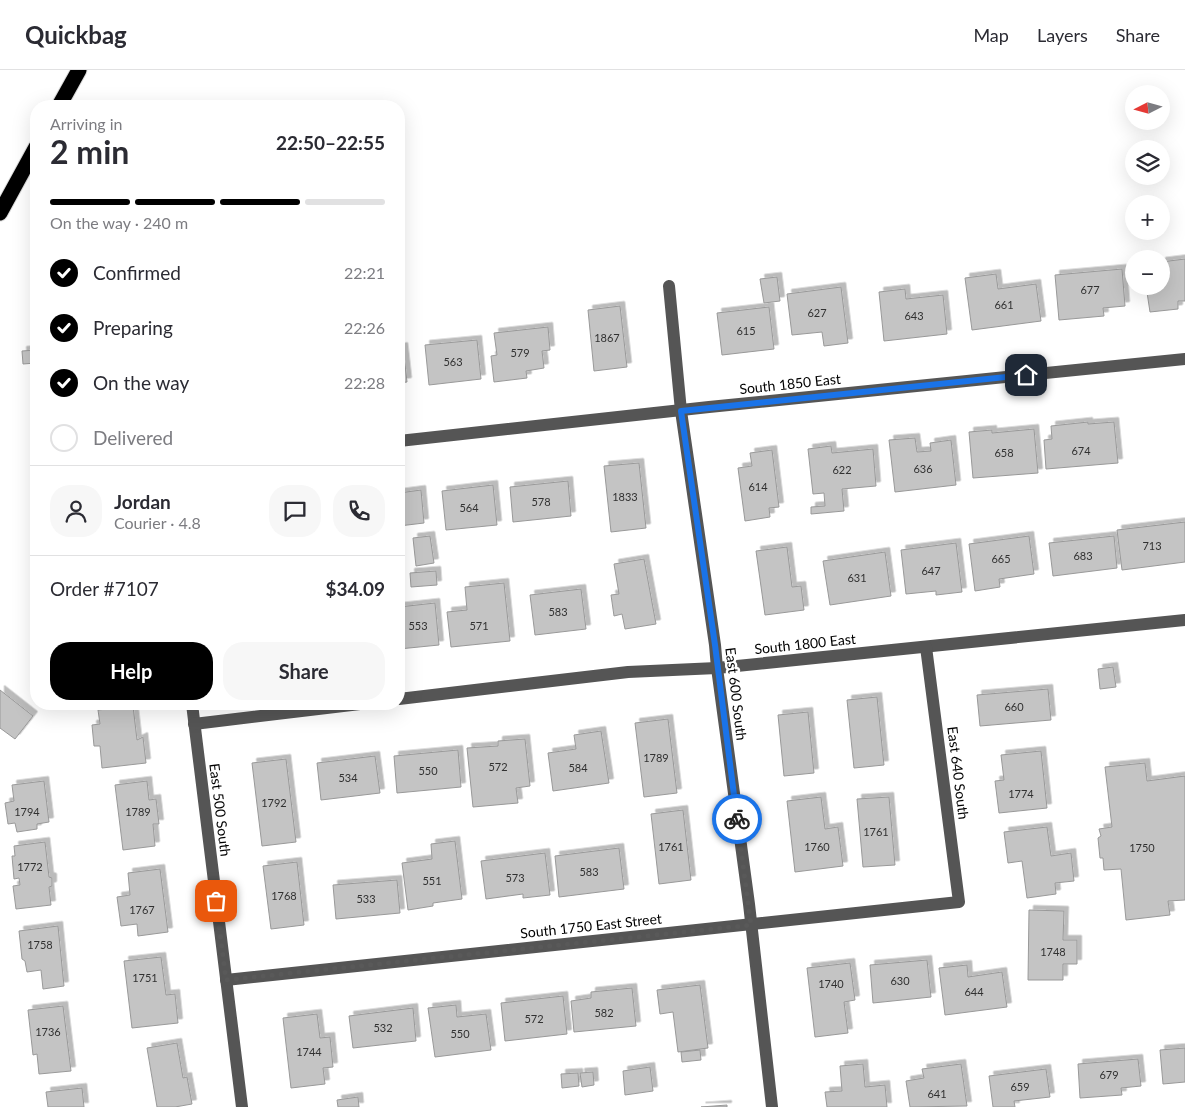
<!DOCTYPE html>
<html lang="en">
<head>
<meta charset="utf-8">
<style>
  body { margin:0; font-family:Lato,sans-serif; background:#f7f7f7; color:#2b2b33; height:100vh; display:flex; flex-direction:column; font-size:19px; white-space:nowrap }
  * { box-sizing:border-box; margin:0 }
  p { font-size:16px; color:#7c7c81 }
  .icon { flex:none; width:28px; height:28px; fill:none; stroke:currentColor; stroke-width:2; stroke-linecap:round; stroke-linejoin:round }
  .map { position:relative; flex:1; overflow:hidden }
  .side { position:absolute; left:30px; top:30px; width:375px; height:610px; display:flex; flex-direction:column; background:#fff; border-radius:20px; box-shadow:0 5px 20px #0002 }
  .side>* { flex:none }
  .needle { width:32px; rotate:264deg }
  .fabs { position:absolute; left:1125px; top:15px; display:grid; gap:10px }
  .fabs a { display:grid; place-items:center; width:45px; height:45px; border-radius:50%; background:#fff; box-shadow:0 5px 20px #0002; font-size:25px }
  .pin { position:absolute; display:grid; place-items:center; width:42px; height:42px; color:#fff; margin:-21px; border-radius:10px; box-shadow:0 2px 8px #0006 }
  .courier { position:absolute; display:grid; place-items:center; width:50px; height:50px; margin:-25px; border:4px solid #1a73e8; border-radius:50%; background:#fff; color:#222; box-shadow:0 1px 6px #0007 }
  .headline em { font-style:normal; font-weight:700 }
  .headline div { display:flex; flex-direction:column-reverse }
  .headline { display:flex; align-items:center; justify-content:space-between; height:85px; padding:0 20px }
  h1 { font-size:32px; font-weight:700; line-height:38px }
  .bar { display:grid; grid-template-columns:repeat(4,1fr); gap:8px 5px; align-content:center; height:60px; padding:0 20px }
  .bar i { height:6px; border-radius:4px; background:#e1e1e2 }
  .bar .current { background:#000 }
  .bar p { grid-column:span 4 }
  .line { display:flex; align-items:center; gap:12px; padding:0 20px; border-top:1px solid #e1e1e2 }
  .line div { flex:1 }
  .round { display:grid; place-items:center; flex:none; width:52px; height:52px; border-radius:20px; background:#f7f7f7 }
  ol { padding:0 20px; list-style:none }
  li { display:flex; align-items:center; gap:15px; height:55px }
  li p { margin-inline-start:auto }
  li .icon { padding:5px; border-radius:50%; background:#000; color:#fff; stroke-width:4 }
  li:last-child { color:#7c7c81 }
  li i { width:28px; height:28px; border:2px solid #e1e1e2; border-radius:50% }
  .primary-button { display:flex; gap:10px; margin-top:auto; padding:10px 20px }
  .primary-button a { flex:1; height:58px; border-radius:20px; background:#000; color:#fff; font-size:20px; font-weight:700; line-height:58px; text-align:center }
  .primary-button a+a { background:#f7f7f7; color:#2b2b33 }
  header { display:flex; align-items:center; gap:30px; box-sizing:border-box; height:70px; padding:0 25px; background:#fff; border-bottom:1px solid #e1e1e2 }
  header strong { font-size:24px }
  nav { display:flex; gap:28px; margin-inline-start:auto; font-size:18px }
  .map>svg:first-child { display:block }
</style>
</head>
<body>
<header>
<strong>Quickbag</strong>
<nav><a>Map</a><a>Layers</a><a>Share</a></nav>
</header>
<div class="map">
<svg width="1185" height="1037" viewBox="0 0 1185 1037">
  <defs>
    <filter id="shadow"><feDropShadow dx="4.5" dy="-4.5" stdDeviation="0" flood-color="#0004"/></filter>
  </defs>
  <rect width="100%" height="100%" fill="#fff"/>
  <!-- building -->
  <g fill="#c4c4c4" stroke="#999" filter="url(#shadow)">
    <polygon points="1185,189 1185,231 1178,231 1178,239 1150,242 1146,216 1161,216 1161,192"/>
    <polygon points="1122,199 1125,236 1103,238 1104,246 1059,250 1055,205"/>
    <polygon points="996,204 998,219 1036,214 1041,251 972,260 965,208"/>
    <polygon points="777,207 780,231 764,233 760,209"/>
    <polygon points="841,217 848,273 824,276 822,262 792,265 787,224"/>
    <polygon points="905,219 906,229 943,225 947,264 884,271 879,222"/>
    <polygon points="620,236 627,297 594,301 588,240"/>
    <polygon points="769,237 774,279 722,285 717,243"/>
    <polygon points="548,257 550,280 542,281 544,298 526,301 527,308 494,312 491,286 497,285 494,263"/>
    <polygon points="477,270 481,309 429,315 425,275"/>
    <polygon points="403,277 407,312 399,313 399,278"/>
    <polygon points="36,280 36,293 23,294 22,281"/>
    <polygon points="1088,352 1088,354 1114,352 1118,393 1046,399 1044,370 1052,369 1051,356"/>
    <polygon points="1034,359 1038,403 973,408 969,362 992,360 992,363"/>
    <polygon points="915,368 917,382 931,381 930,373 951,370 956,415 895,422 889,370"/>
    <polygon points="831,376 832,383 873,379 876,416 842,419 844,441 811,444 811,437 825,436 824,423 813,424 808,379"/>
    <polygon points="772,380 779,437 769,438 770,447 745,451 738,398 752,396 750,383"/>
    <polygon points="639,393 646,458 611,462 604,396"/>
    <polygon points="568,411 571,446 513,452 510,417"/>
    <polygon points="493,415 497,455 446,460 442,421"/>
    <polygon points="421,420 424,453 399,456 399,423"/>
    <polygon points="1185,452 1185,492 1122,500 1117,460"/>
    <polygon points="430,466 434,493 416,496 413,468"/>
    <polygon points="1029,466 1034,504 999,509 1000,517 975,521 969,474"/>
    <polygon points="1114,466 1117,498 1053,506 1049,473"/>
    <polygon points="956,473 962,522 936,525 936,521 906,524 901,480"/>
    <polygon points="787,477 792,517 801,516 804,540 765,545 756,481"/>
    <polygon points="885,482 891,526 830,535 823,491"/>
    <polygon points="644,489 656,554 625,559 622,544 614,546 611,525 619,524 614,494"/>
    <polygon points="436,501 437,515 411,517 410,503"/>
    <polygon points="504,513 510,571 451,577 447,542 467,540 465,517"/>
    <polygon points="581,519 586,559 535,565 530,525"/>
    <polygon points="435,533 439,575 399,579 399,537"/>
    <polygon points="1113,597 1116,617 1100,619 1098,599"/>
    <polygon points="1048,619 1051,650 980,656 977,625"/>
    <polygon points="0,620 33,646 15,669 0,658"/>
    <polygon points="877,627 884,695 854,698 847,630"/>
    <polygon points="133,636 137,670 143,667 146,693 102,698 100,676 94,676 92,655 100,654 98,640"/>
    <polygon points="808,642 814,703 784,706 778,645"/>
    <polygon points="668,649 677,723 644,727 635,653"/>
    <polygon points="601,661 609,713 553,721 548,683 576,679 574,665"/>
    <polygon points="525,669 530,716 516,718 518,733 473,737 467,678 498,676 498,671"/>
    <polygon points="458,680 461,717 397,723 394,686"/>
    <polygon points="1041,681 1047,738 999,743 995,711 1004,710 1001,685"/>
    <polygon points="375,686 380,723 321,730 317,693"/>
    <polygon points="286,689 296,772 262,776 252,693"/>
    <polygon points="1145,693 1147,711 1185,706 1185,830 1168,831 1170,845 1126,850 1121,799 1104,800 1103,788 1100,788 1098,768 1101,766 1099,759 1112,757 1105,697"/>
    <polygon points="44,711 49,752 37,754 37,759 17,762 15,753 8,754 5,733 14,731 12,715"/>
    <polygon points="147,711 149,730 156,729 159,754 153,754 155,776 123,780 115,715"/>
    <polygon points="821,727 825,759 838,757 843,796 795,802 787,731"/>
    <polygon points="889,727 895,795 863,797 857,729"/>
    <polygon points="683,740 691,810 659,814 651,744"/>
    <polygon points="1047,757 1051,786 1071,783 1074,811 1055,813 1056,824 1027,828 1022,791 1008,793 1004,762"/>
    <polygon points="455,771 462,829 433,833 433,836 408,840 402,793 432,789 431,774"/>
    <polygon points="45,772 49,807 52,808 52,816 49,817 51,835 16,839 13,816 20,815 19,808 14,809 12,786 15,786 14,776"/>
    <polygon points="619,778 624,819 559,827 555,786"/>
    <polygon points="545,783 550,825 523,828 523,824 486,829 481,791"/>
    <polygon points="297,792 304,855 271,859 263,796"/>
    <polygon points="160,799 168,862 138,866 137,854 121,856 117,827 130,825 128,803"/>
    <polygon points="397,810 400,843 336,849 333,815"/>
    <polygon points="1029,840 1064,841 1063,870 1077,870 1077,894 1063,894 1063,910 1028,910"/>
    <polygon points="58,856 64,916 43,919 41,900 27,902 25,891 22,889 19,861"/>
    <polygon points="161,887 166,925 175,924 178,953 132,958 124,891"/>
    <polygon points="927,890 931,927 873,933 870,895"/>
    <polygon points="850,893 855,930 844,932 848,963 815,967 807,898"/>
    <polygon points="967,895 968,907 1002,902 1007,937 945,945 939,898"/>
    <polygon points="700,915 708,978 678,982 673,942 660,944 657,920"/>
    <polygon points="632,918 636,956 574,962 571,931 591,928 591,922"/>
    <polygon points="563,926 567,964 505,971 501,933"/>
    <polygon points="456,935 457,947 486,944 491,980 435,987 428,938"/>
    <polygon points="63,936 71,1001 39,1004 37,984 33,985 28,940"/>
    <polygon points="413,938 416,971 353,978 349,946"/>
    <polygon points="317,944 320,968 330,967 333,997 323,998 325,1014 291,1018 283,948"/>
    <polygon points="177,973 183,1008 187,1007 192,1034 175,1037 157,1037 147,978"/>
    <polygon points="1185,978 1185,1012 1163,1014 1160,980"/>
    <polygon points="700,980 701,990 682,992 681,982"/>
    <polygon points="1138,989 1141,1016 1121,1018 1122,1025 1080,1028 1078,994"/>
    <polygon points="863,994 865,1017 885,1015 887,1037 827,1037 825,1022 842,1021 840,996"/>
    <polygon points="961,994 967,1036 910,1037 906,1011 924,1008 922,999"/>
    <polygon points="650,997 653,1021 625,1025 623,1001"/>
    <polygon points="1046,999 1050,1027 1014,1031 1015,1037 993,1037 989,1006"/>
    <polygon points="593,1002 594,1015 582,1017 580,1003"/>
    <polygon points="578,1003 579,1016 562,1018 561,1004"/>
    <polygon points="82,1018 84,1037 48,1037 46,1022"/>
    <polygon points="358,1027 359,1037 338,1037 337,1030"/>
    <polygon points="727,1035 727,1037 701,1037"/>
  </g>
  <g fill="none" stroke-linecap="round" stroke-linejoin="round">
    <!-- highway casing -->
    <g stroke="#dbdbdb" stroke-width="17">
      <g id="highway">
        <polyline points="59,36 79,0"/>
        <polyline points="0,143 36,77"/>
      </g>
    </g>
    <!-- minor -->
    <g stroke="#555" stroke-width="12">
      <polyline points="669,216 681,341 715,575 717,598 749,834 772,1037"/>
      <polyline points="399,371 709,337 1185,289"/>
      <polyline points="399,629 628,602 717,598 1185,550"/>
      <polyline points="192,634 242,1037"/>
      <polyline points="194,654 360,634"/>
      <polyline points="226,910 959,832 926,577"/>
    </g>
    <!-- highway -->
    <use href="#highway" stroke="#000" stroke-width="15"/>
  </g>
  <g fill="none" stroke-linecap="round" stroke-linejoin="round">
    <!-- done -->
    <polyline stroke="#595959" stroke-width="5" stroke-dasharray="0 9" points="216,831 226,910 751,855 737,749"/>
    <!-- route -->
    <polyline stroke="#1a73e8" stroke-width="6" points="737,749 715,575 681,341 1026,305"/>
  </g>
  <g text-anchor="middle" stroke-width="5" stroke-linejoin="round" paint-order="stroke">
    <!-- number labels -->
    <g font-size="11" fill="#313131">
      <text x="1090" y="224">677</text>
      <text x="1004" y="239">661</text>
      <text x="817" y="247">627</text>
      <text x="914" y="250">643</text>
      <text x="746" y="265">615</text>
      <text x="607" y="272">1867</text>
      <text x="520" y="287">579</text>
      <text x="453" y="296">563</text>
      <text x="1081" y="385">674</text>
      <text x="1004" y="387">658</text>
      <text x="923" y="403">636</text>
      <text x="842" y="404">622</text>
      <text x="758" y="421">614</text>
      <text x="625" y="431">1833</text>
      <text x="541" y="436">578</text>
      <text x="469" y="442">564</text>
      <text x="1152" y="480">713</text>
      <text x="1083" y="490">683</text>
      <text x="1001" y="493">665</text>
      <text x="931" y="505">647</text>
      <text x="857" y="512">631</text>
      <text x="558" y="546">583</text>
      <text x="418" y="560">553</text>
      <text x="479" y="560">571</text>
      <text x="1014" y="641">660</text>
      <text x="656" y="692">1789</text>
      <text x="498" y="701">572</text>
      <text x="578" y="702">584</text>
      <text x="428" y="705">550</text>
      <text x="348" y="712">534</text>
      <text x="1021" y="728">1774</text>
      <text x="274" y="737">1792</text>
      <text x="27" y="746">1794</text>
      <text x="138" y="746">1789</text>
      <text x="876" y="766">1761</text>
      <text x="671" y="781">1761</text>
      <text x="817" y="781">1760</text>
      <text x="1142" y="782">1750</text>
      <text x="30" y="801">1772</text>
      <text x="589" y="806">583</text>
      <text x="515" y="812">573</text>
      <text x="432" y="815">551</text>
      <text x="284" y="830">1768</text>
      <text x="366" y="833">533</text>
      <text x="142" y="844">1767</text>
      <text x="40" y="879">1758</text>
      <text x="1053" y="886">1748</text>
      <text x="145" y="912">1751</text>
      <text x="900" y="915">630</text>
      <text x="831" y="918">1740</text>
      <text x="974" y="926">644</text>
      <text x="604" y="947">582</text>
      <text x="534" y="953">572</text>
      <text x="383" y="962">532</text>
      <text x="48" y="966">1736</text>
      <text x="460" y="968">550</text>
      <text x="309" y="986">1744</text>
      <text x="1109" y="1009">679</text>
      <text x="1020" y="1021">659</text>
      <text x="937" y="1028">641</text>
    </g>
    <!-- street labels -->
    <g font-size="14" fill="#000" stroke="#fff">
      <text transform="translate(790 314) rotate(-6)" y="5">South 1850 East</text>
      <text transform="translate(805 574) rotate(-6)" y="5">South 1800 East</text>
      <text transform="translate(736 624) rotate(83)" y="5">East 600 South</text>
      <text transform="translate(958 703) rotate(83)" y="5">East 640 South</text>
      <text transform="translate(220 740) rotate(83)" y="5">East 500 South</text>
      <text transform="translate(591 856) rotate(-6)" y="5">South 1750 East Street</text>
    </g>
  </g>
</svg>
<div class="fabs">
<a><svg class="needle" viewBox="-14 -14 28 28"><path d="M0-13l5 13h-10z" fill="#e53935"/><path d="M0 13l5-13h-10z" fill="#7c7c81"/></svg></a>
<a><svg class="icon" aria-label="layers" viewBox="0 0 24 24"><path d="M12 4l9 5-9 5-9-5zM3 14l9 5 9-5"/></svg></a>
<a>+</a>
<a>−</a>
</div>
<div class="pin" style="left:216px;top:831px;background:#ea580c"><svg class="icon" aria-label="bag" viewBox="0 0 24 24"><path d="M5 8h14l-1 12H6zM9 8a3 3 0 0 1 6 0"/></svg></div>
<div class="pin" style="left:1026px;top:305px;background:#1f2937"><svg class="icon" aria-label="home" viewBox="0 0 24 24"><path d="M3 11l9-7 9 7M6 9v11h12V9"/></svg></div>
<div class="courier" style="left:737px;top:749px"><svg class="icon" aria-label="bike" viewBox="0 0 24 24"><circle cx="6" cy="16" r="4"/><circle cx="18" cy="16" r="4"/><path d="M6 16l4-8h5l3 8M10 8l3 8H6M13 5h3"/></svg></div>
<section class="side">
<div class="headline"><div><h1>2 min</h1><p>Arriving in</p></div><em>22:50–22:55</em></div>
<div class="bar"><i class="current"></i><i class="current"></i><i class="current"></i><i></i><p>On the way · 240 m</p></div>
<ol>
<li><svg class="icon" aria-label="check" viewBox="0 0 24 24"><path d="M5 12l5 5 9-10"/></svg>Confirmed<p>22:21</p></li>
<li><svg class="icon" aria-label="check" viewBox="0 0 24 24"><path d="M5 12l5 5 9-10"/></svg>Preparing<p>22:26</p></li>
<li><svg class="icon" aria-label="check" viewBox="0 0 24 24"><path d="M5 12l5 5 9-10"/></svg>On the way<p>22:28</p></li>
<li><i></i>Delivered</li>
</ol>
<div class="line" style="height:90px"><a class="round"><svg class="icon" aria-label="person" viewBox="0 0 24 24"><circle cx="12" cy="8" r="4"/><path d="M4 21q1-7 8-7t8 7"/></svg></a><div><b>Jordan</b><p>Courier · 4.8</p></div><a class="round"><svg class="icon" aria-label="chat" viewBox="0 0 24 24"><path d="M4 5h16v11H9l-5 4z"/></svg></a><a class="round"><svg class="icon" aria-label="phone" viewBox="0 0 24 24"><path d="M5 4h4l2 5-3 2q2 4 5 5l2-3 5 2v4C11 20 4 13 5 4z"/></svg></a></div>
<div class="line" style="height:65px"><div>Order #7107</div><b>$34.09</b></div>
<div class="primary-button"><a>Help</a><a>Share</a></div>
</section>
</div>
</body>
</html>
